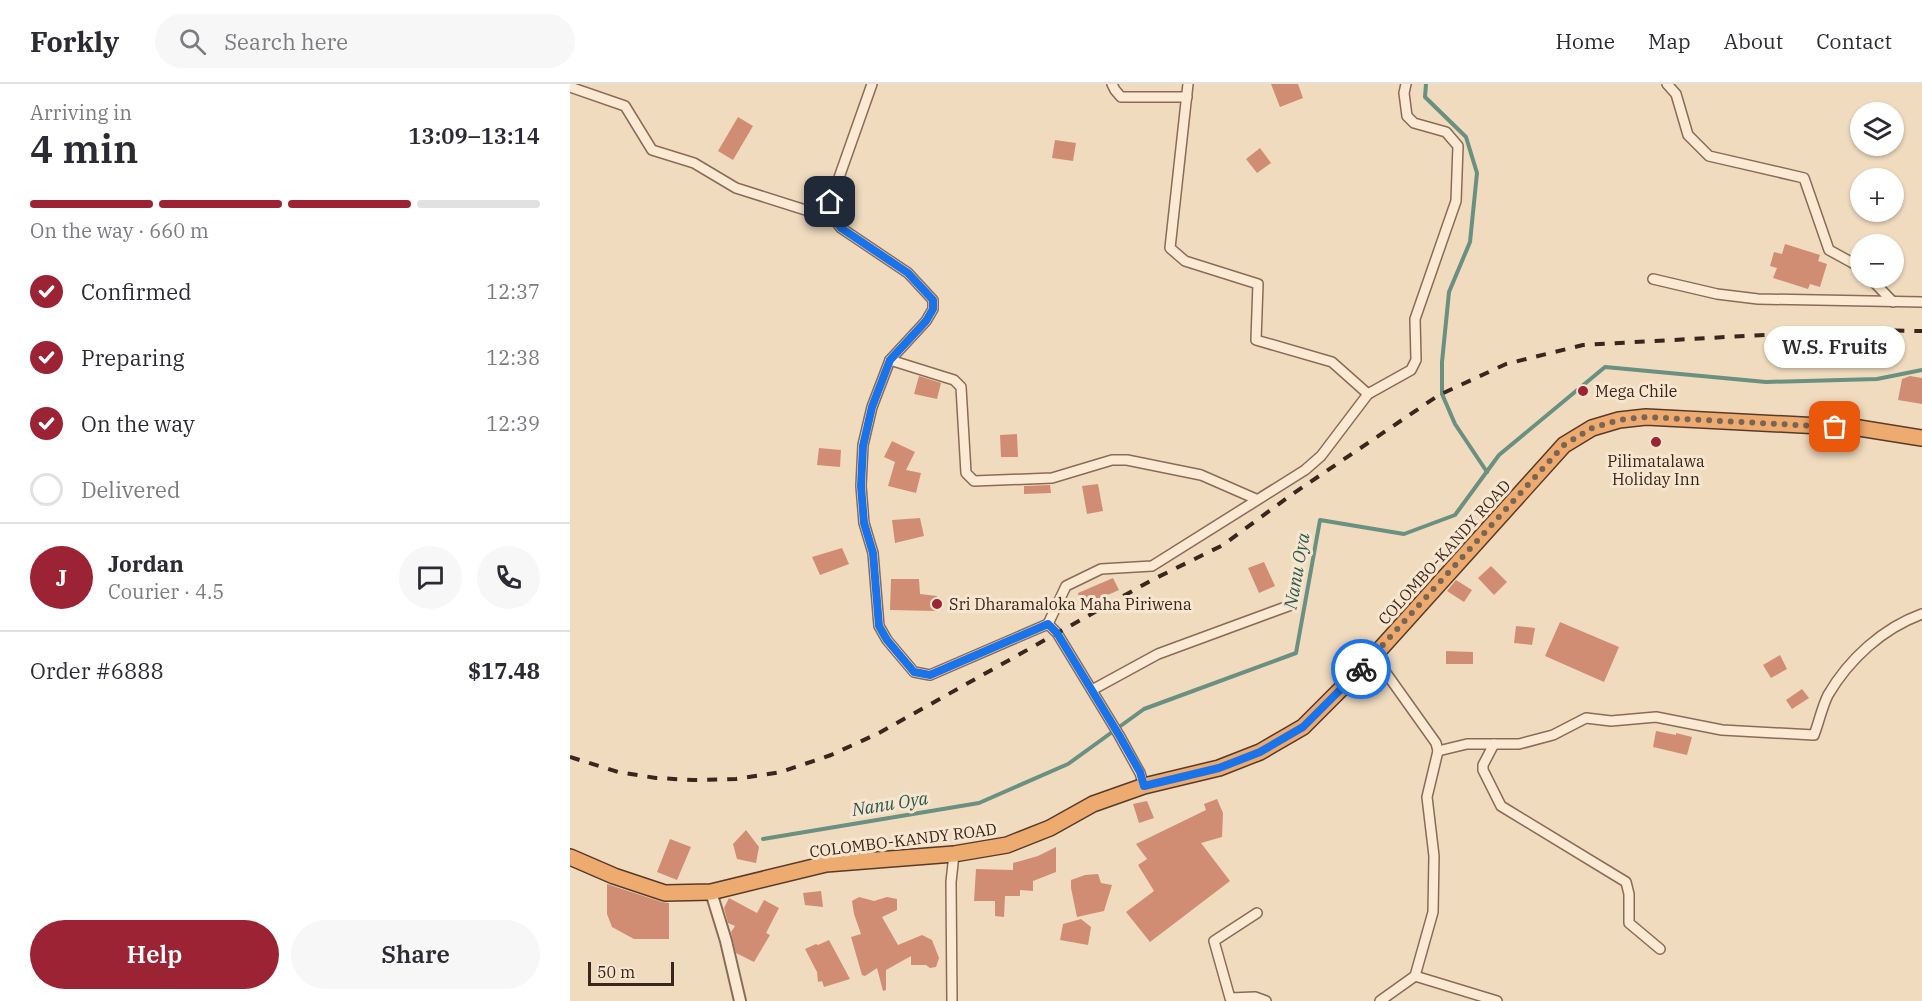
<!DOCTYPE html>
<html lang="en">
<head>
<meta charset="utf-8">
<style>
  body { margin:0; font-family:"IBM Plex Serif",serif; background:#f7f7f7; color:#2b2b33; height:100vh; display:flex; flex-direction:column; font-size:22px; white-space:nowrap }
  * { box-sizing:border-box; margin:0 }
  p { font-size:20px; color:#7c7c81 }
  .icon { flex:none; width:33px; height:33px; fill:none; stroke:currentColor; stroke-width:2; stroke-linecap:round; stroke-linejoin:round }
  .map { position:relative; flex:1; overflow:hidden }
  .details { display:flex; flex-direction:column; background:#fff; width:570px }
  .details>* { flex:none }
  .fabs { position:absolute; left:1280px; top:18px; display:grid; gap:12px }
  .fabs a { display:grid; place-items:center; width:54px; height:54px; border-radius:50%; background:#fff; box-shadow:0 2px 4px #0004; font-size:30px }
  .scale { position:absolute; left:18px; bottom:15px; width:86px; box-sizing:border-box; padding-left:6px; border:3px solid #39261c; border-top:0; font-size:16px; line-height:21px; white-space:nowrap; color:#39261c; -webkit-text-stroke:4px #f7e6cf; paint-order:stroke }
  .pin { position:absolute; display:grid; place-items:center; width:51px; height:51px; color:#fff; margin:-26px; border-radius:12px; box-shadow:0 3px 9px #0006 }
  .courier { position:absolute; display:grid; place-items:center; width:60px; height:60px; margin:-30px; border:4px solid #1a73e8; border-radius:50%; background:#fff; color:#222; box-shadow:0 2px 8px #0007 }
  .bubble { position:absolute; height:42px; border-radius:21px; background:#fff; box-shadow:0 2px 4px #0004; font-size:20px; font-weight:600; line-height:42px; text-align:center }
  .headline em { font-style:normal; font-weight:600 }
  .headline div { display:flex; flex-direction:column-reverse }
  .headline { display:flex; align-items:center; justify-content:space-between; height:102px; padding:0 30px }
  h1 { font-size:39px; font-weight:600; line-height:45px }
  .bar { display:grid; grid-template-columns:repeat(4,1fr); gap:9px 6px; align-content:center; height:72px; padding:0 30px }
  .bar i { height:8px; border-radius:4px; background:#e1e1e2 }
  .bar .on { background:#9c2334 }
  .bar p { grid-column:span 4 }
  .line { display:flex; align-items:center; gap:15px; padding:0 30px; border-top:2px solid #e1e1e2 }
  .line div { flex:1 }
  .round { display:grid; place-items:center; flex:none; width:63px; height:63px; border-radius:32px; background:#f7f7f7 }
  ol { padding:0 30px; list-style:none }
  li { display:flex; align-items:center; gap:18px; height:66px }
  li p { margin-inline-start:auto }
  li .icon { padding:6px; border-radius:50%; background:#9c2334; color:#fff; stroke-width:4 }
  li:last-child { color:#7c7c81 }
  li i { width:33px; height:33px; border:3px solid #e1e1e2; border-radius:50% }
  .primary-button { display:flex; gap:12px; margin-top:auto; padding:12px 30px }
  .primary-button a { flex:1; height:69px; border-radius:36px; background:#9c2334; color:#fff; font-size:24px; font-weight:600; line-height:69px; text-align:center }
  .primary-button a+a { background:#f7f7f7; color:#2b2b33 }
  header { display:flex; align-items:center; gap:36px; box-sizing:border-box; height:84px; padding:0 30px; background:#fff; border-bottom:2px solid #e1e1e2 }
  header strong { font-size:28px }
  nav { display:flex; gap:33px; margin-inline-start:auto; font-size:21px }
  .search { width:420px; height:54px; background:#f7f7f7; display:flex; align-items:center; gap:15px; box-sizing:border-box; padding:0 21px; border-radius:33px; color:#7c7c81; font-size:22px }
  main { display:flex; flex:1; min-height:0 }
  .map>svg:first-child { display:block }
</style>
</head>
<body>
<header>
<strong>Forkly</strong>
<div class="search"><svg class="icon" aria-label="search" viewBox="0 0 24 24"><circle cx="10" cy="10" r="6"/><path d="M15 15l6 6"/></svg>Search here</div>
<nav><a>Home</a><a>Map</a><a>About</a><a>Contact</a></nav>
</header>
<main>
<section class="details">
<div class="headline"><div><h1>4 min</h1><p>Arriving in</p></div><em>13:09–13:14</em></div>
<div class="bar"><i class="on"></i><i class="on"></i><i class="on"></i><i></i><p>On the way · 660 m</p></div>
<ol>
<li><svg class="icon" aria-label="check" viewBox="0 0 24 24"><path d="M5 12l5 5 9-10"/></svg>Confirmed<p>12:37</p></li>
<li><svg class="icon" aria-label="check" viewBox="0 0 24 24"><path d="M5 12l5 5 9-10"/></svg>Preparing<p>12:38</p></li>
<li><svg class="icon" aria-label="check" viewBox="0 0 24 24"><path d="M5 12l5 5 9-10"/></svg>On the way<p>12:39</p></li>
<li><i></i>Delivered</li>
</ol>
<div class="line" style="height:108px"><b class="round" style="background:#9c2334;color:#fff">J</b><div><b>Jordan</b><p>Courier · 4.5</p></div><a class="round"><svg class="icon" aria-label="chat" viewBox="0 0 24 24"><path d="M4 5h16v11H9l-5 4z"/></svg></a><a class="round"><svg class="icon" aria-label="phone" viewBox="0 0 24 24"><path d="M5 4h4l2 5-3 2q2 4 5 5l2-3 5 2v4C11 20 4 13 5 4z"/></svg></a></div>
<div class="line" style="height:78px"><div>Order #6888</div><b>$17.48</b></div>
<div class="primary-button"><a>Help</a><a>Share</a></div>
</section>
<div class="map">
<svg width="1352" height="917" viewBox="0 0 1352 917">
  <rect width="100%" height="100%" fill="#f0dbbf"/>
  <g fill="none" stroke-linecap="round" stroke-linejoin="round">
    <!-- stream -->
    <g stroke="#699081" stroke-width="4">
      <polyline points="856,0 855,13 896,53 907,89 900,158 879,208 872,278 872,310 885,340 917,388"/>
      <polyline points="193,755 409,719 498,680 574,625 726,569 750,436 834,450 885,431 929,371 1035,283 1196,298 1307,295 1352,286"/>
    </g>
  </g>
  <!-- building -->
  <g fill="#d18d73">
    <polygon points="701,0 728,0 733,14 710,23"/>
    <polygon points="168,33 183,42 163,76 148,67"/>
    <polygon points="485,56 506,59 503,77 482,74"/>
    <polygon points="690,64 701,79 687,89 676,75"/>
    <polygon points="1215,160 1250,171 1248,177 1257,180 1250,203 1240,200 1238,205 1203,194 1207,184 1200,182 1204,168 1212,170"/>
    <polygon points="349,292 371,299 367,315 344,310"/>
    <polygon points="1340,292 1352,294 1352,320 1328,316 1332,295"/>
    <polygon points="447,350 448,373 431,373 430,351"/>
    <polygon points="322,357 345,368 336,386 351,389 346,409 318,402 325,378 314,373"/>
    <polygon points="249,364 271,366 270,383 247,381"/>
    <polygon points="528,400 533,427 517,430 512,402"/>
    <polygon points="480,401 481,409 454,410 454,402"/>
    <polygon points="350,434 354,452 325,459 322,436"/>
    <polygon points="272,464 279,480 250,491 242,473"/>
    <polygon points="694,478 705,502 689,509 678,484"/>
    <polygon points="921,482 937,498 924,511 908,494"/>
    <polygon points="543,494 549,506 510,523 508,509"/>
    <polygon points="321,495 349,495 350,510 367,512 365,519 366,527 320,526"/>
    <polygon points="886,496 902,506 894,518 877,507"/>
    <polygon points="990,538 1049,563 1034,598 975,572"/>
    <polygon points="946,542 965,544 962,561 944,559"/>
    <polygon points="876,567 903,568 903,580 876,580"/>
    <polygon points="1210,571 1217,585 1201,594 1193,581"/>
    <polygon points="1232,605 1239,614 1222,625 1216,616"/>
    <polygon points="1086,647 1106,651 1106,649 1122,653 1117,671 1083,663"/>
    <polygon points="647,715 653,729 652,753 631,759 660,797 580,858 556,828 584,807 568,781 577,775 566,760 636,726 634,720"/>
    <polygon points="577,717 584,734 569,739 563,720"/>
    <polygon points="176,746 189,763 186,779 167,775 163,760"/>
    <polygon points="100,755 121,763 107,796 87,788"/>
    <polygon points="486,763 486,788 463,797 463,807 450,806 450,812 435,812 434,833 425,832 425,817 404,817 406,785 443,786 443,779 468,772"/>
    <polygon points="528,790 531,799 542,801 534,827 507,833 501,804 501,796 515,791"/>
    <polygon points="37,800 92,818 99,819 99,855 64,855 42,843 37,830"/>
    <polygon points="251,807 253,823 235,821 233,809"/>
    <polygon points="289,813 304,817 317,813 327,815 327,826 312,833 328,861 352,851 362,856 369,874 366,883 360,884 356,881 341,881 341,872 316,886 316,906 313,907 307,884 295,892 292,891 281,853 291,850 284,830 282,817"/>
    <polygon points="159,814 187,829 194,816 209,824 196,849 200,851 184,878 166,869 161,848 165,842 158,839 154,824"/>
    <polygon points="511,835 521,843 518,861 490,856 493,840"/>
    <polygon points="259,856 280,895 254,903 252,897 248,898 247,888 235,865 246,860 248,861"/>
  </g>
  <g fill="none" stroke-linecap="round" stroke-linejoin="round">
    <!-- minor casing -->
    <g stroke="#8a6b56" stroke-width="12">
      <g id="minor">
        <polyline points="302,0 260,119 259,129 271,144 338,189 363,216 363,225 356,237 320,276 302,323 293,361 291,402 294,439 303,469 309,542 317,556 344,588 360,591 478,540 487,549 549,651 570,689 574,702"/>
        <polyline points="542,0 545,6 551,13 617,13"/>
        <polyline points="618,0 600,164 615,177 688,200 686,256 762,278 798,310"/>
        <polyline points="1097,0 1106,10 1118,51 1139,72 1234,94 1259,166 1290,183"/>
        <polyline points="0,3 55,22 82,66 124,79 166,104 248,130 259,129"/>
        <polyline points="1300,194 1323,218"/>
        <polyline points="1083,195 1147,210 1188,215 1352,218"/>
        <polyline points="320,276 384,296 391,303 396,389 404,397 482,394 542,376 557,376 631,391 686,415"/>
        <polyline points="478,540 496,502 531,485 582,482 735,386 751,372 798,310 841,286 846,276 845,235 886,117 888,62 876,48 844,39 837,32 834,9 836,0"/>
        <polyline points="804,572 866,659 868,667 857,713 864,772 863,828 845,892 810,917"/>
        <polyline points="522,606 588,570 721,521"/>
        <polyline points="924,660 913,681 913,686 931,722 1056,798 1059,810 1059,839 1090,865"/>
        <path d="M 868,667 L 897,660 L 949,660 L 983,651 L 1016,634 L 1041,637 L 1086,633 L 1152,646 L 1244,651 C 1249,638 1252,623 1258,611 C 1279,575 1313,544 1352,530"/>
        <polyline points="687,829 644,857 660,914 685,913 696,917"/>
        <polyline points="845,892 927,917"/>
        <polyline points="382,917 381,798 384,770"/>
      </g>
    </g>
    <!-- tertiary casing -->
    <g stroke="#8a6b56" stroke-width="14">
      <polyline id="tertiary" points="141,808 156,857 170,917"/>
    </g>
    <!-- trunk casing -->
    <g stroke="#573a2b" stroke-width="18">
      <polyline id="trunk" points="0,773 44,792 95,809 141,808 256,780 384,770 437,761 480,744 523,720 574,702 649,684 690,668 733,643 804,572 994,361 1022,344 1049,336 1076,333 1289,344 1352,354"/>
    </g>
    <!-- minor -->
    <use href="#minor" stroke="#fbe9d3" stroke-width="9"/>
    <!-- tertiary -->
    <use href="#tertiary" stroke="#fbe9d3" stroke-width="10"/>
    <!-- trunk -->
    <use href="#trunk" stroke="#eeab6f" stroke-width="15"/>
    <!-- rail -->
    <polyline stroke="#39261c" stroke-width="4" stroke-dasharray="10 10" stroke-linecap="butt" points="0,673 48,688 86,694 123,696 166,695 211,688 261,671 309,649 582,496 653,461 721,411 869,311 936,280 1013,261 1282,246 1352,247"/>
  </g>
  <g fill="none" stroke-linecap="round" stroke-linejoin="round">
    <!-- done -->
    <polyline stroke="#796555" stroke-width="6" stroke-dasharray="0 10.8" points="791,585 994,361 1022,344 1049,336 1076,333 1265,343"/>
    <!-- route -->
    <polyline stroke="#1a73e8" stroke-width="8" points="260,118 259,129 271,144 338,189 363,216 363,225 356,237 320,276 302,323 293,362 291,402 294,439 303,469 309,542 317,556 344,588 360,591 478,540 487,549 549,651 570,688 574,702 649,684 690,668 733,643 791,585"/>
  </g>
  <!-- markers -->
  <g fill="#9c2334" stroke="#f7e6cf" stroke-width="2">
    <circle cx="1013" cy="307" r="6"/>
    <circle cx="1086" cy="358" r="6"/>
    <circle cx="367" cy="520" r="6"/>
  </g>
  <g text-anchor="middle" stroke-width="6" stroke-linejoin="round" paint-order="stroke">
    <!-- poi labels -->
    <g font-size="16" fill="#39261c" stroke="#f7e6cf" text-anchor="start">
      <text x="1025" y="313">Mega Chile</text>
      <text x="1086" y="383" text-anchor="middle">Pilimatalawa<tspan x="1086" dy="18">Holiday Inn</tspan></text>
      <text x="379" y="526">Sri Dharamaloka Maha Piriwena</text>
    </g>
    <!-- street labels -->
    <g font-size="16" fill="#39261c" stroke="#f7e6cf">
      <text transform="translate(874 468) rotate(-48)" y="6">COLOMBO-KANDY ROAD</text>
      <text transform="translate(333 756) rotate(-7)" y="6">COLOMBO-KANDY ROAD</text>
    </g>
    <!-- water labels -->
    <g font-size="18" font-style="italic" fill="#2a5950" stroke="#f7e6cf">
      <text transform="translate(727 487) rotate(-80)" y="6">Nanu Oya</text>
      <text transform="translate(320 720) rotate(-9)" y="6">Nanu Oya</text>
    </g>
  </g>
</svg>
<div class="fabs">
<a><svg class="icon" aria-label="layers" viewBox="0 0 24 24"><path d="M12 4l9 5-9 5-9-5zM3 14l9 5 9-5"/></svg></a>
<a>+</a>
<a>−</a>
</div>
<div class="scale">50 m</div>
<div class="pin" style="left:1265px;top:343px;background:#ea580c"><svg class="icon" aria-label="bag" viewBox="0 0 24 24"><path d="M5 8h14l-1 12H6zM9 8a3 3 0 0 1 6 0"/></svg></div>
<div class="pin" style="left:260px;top:118px;background:#1f2937"><svg class="icon" aria-label="home" viewBox="0 0 24 24"><path d="M3 11l9-7 9 7M6 9v11h12V9"/></svg></div>
<div class="courier" style="left:791px;top:585px"><svg class="icon" aria-label="bike" viewBox="0 0 24 24"><circle cx="6" cy="16" r="4"/><circle cx="18" cy="16" r="4"/><path d="M6 16l4-8h5l3 8M10 8l3 8H6M13 5h3"/></svg></div>
<div class="bubble" style="left:1194px;top:242px;width:141px">W.S. Fruits</div>
</div>
</main>
</body>
</html>
